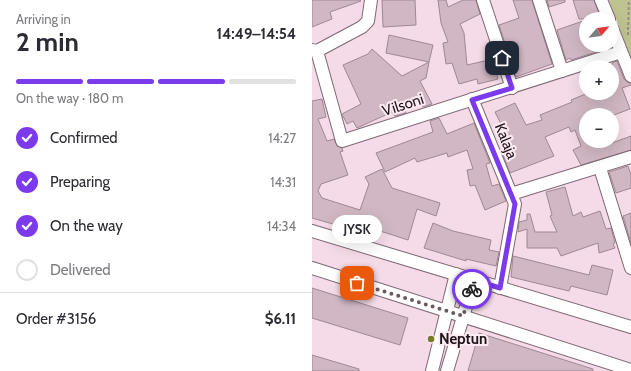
<!DOCTYPE html>
<html lang="en">
<head>
<meta charset="utf-8">
<style>
  body { margin:0; font-family:Cabin,sans-serif; background:#f7f7f7; color:#2b2b33; height:100vh; display:flex; flex-direction:column; font-size:15px; white-space:nowrap }
  * { box-sizing:border-box; margin:0 }
  p { font-size:13px; color:#7c7c81 }
  .icon { flex:none; width:22px; height:22px; fill:none; stroke:currentColor; stroke-width:2; stroke-linecap:round; stroke-linejoin:round }
  .map { position:relative; flex:1; overflow:hidden }
  .side { display:flex; flex-direction:column; background:#fff; width:312px }
  .side>* { flex:none }
  .needle { width:26px; rotate:62deg }
  .controls { position:absolute; left:267px; top:12px; display:grid; gap:8px }
  .controls a { display:grid; place-items:center; width:40px; height:40px; border-radius:50%; background:#fff; box-shadow:0 4px 16px #0002; font-size:20px }
  .pin { position:absolute; display:grid; place-items:center; width:34px; height:34px; color:#fff; margin:-17px; border-radius:8px; box-shadow:0 2px 6px #0006 }
  .courier { position:absolute; display:grid; place-items:center; width:40px; height:40px; margin:-20px; border:3px solid #7c3aed; border-radius:50%; background:#fff; color:#222; box-shadow:0 1px 5px #0007 }
  .bubble { position:absolute; height:28px; border-radius:14px; background:#fff; box-shadow:0 4px 16px #0002; font-size:13px; font-weight:700; line-height:28px; text-align:center }
  .overview em { font-style:normal; font-weight:700 }
  .overview div { display:flex; flex-direction:column-reverse }
  .overview { display:flex; align-items:center; justify-content:space-between; height:68px; padding:0 16px }
  h1 { font-size:26px; font-weight:700; line-height:30px }
  .bar { display:grid; grid-template-columns:repeat(4,1fr); gap:6px 4px; align-content:center; height:48px; padding:0 16px }
  .bar i { height:5px; border-radius:3px; background:#e1e1e2 }
  .bar .selected { background:#7c3aed }
  .bar p { grid-column:span 4 }
  .line { display:flex; align-items:center; gap:10px; padding:0 16px; border-top:1px solid #e1e1e2 }
  .line div { flex:1 }
  ol { padding:0 16px; list-style:none }
  li { display:flex; align-items:center; gap:12px; height:44px }
  li p { margin-inline-start:auto }
  li .icon { padding:4px; border-radius:50%; background:#7c3aed; color:#fff; stroke-width:4 }
  li:last-child { color:#7c7c81 }
  li i { width:22px; height:22px; border:2px solid #e1e1e2; border-radius:50% }
  main { display:flex; flex:1; min-height:0 }
  .map>svg:first-child { display:block }
</style>
</head>
<body>
<main>
<section class="side">
<div class="overview"><div><h1>2 min</h1><p>Arriving in</p></div><em>14:49–14:54</em></div>
<div class="bar"><i class="selected"></i><i class="selected"></i><i class="selected"></i><i></i><p>On the way · 180 m</p></div>
<ol>
<li><svg class="icon" aria-label="check" viewBox="0 0 24 24"><path d="M5 12l5 5 9-10"/></svg>Confirmed<p>14:27</p></li>
<li><svg class="icon" aria-label="check" viewBox="0 0 24 24"><path d="M5 12l5 5 9-10"/></svg>Preparing<p>14:31</p></li>
<li><svg class="icon" aria-label="check" viewBox="0 0 24 24"><path d="M5 12l5 5 9-10"/></svg>On the way<p>14:34</p></li>
<li><i></i>Delivered</li>
</ol>
<div class="line" style="height:52px"><div>Order #3156</div><b>$6.11</b></div>
</section>
<div class="map">
<svg width="319" height="371" viewBox="0 0 319 371">
  <rect width="100%" height="100%" fill="#f4dbe7"/>
  <!-- green -->
  <polygon fill="#bec38f" points="297,0 319,0 319,58"/>
  <!-- building -->
  <g fill="#d0b7c3" stroke="#9f8893">
    <polygon points="0,0 48,0 49,1 18,12 20,19 0,27"/>
    <polygon points="70,0 103,0 104,25 71,27"/>
    <polygon points="126,0 134,0 136,7 151,0 164,0 168,14 148,24 152,33 155,65 181,59 186,79 166,84 165,79 147,84 140,63 134,64 131,43 136,42 129,23"/>
    <polygon points="201,0 220,0 240,64 204,77 187,25 207,18"/>
    <polygon points="235,0 253,0 253,2 237,7"/>
    <polygon points="261,0 282,0 289,19 267,19"/>
    <polygon points="274,20 274,45 299,45 300,47 259,60 258,58 254,60 245,30"/>
    <polygon points="77,35 121,45 117,62 74,53"/>
    <polygon points="60,49 90,76 117,62 114,78 108,81 120,104 111,107 106,97 90,104 94,113 83,116 80,112 45,128 41,121 35,124 30,114 49,104 31,65 56,54"/>
    <polygon points="305,61 312,79 319,85 310,88 318,109 302,115 274,115 274,141 299,141 300,143 319,136 319,150 269,165 261,150 269,146 263,130 259,132 257,127 233,137 242,156 198,173 191,155 196,153 190,135 194,134 183,112 203,103 214,125 230,120 228,115 260,102 259,100 276,93 300,93 300,63"/>
    <polygon points="10,99 14,117 6,119 15,141 22,139 25,146 30,148 31,151 28,152 36,175 9,184 6,191 10,198 48,210 57,184 53,177 70,169 80,188 128,203 124,216 105,209 96,240 37,221 35,228 0,218 0,101"/>
    <polygon points="127,118 135,134 162,123 178,163 174,164 180,186 187,184 194,201 173,210 163,185 158,186 155,170 161,169 155,150 136,157 135,153 105,162 103,158 73,172 64,153 121,132 118,121"/>
    <polygon points="316,166 319,175 319,188 304,193 297,172"/>
    <polygon points="253,187 261,216 269,212 271,217 288,211 294,229 299,228 303,243 301,244 303,248 287,253 286,243 249,256 245,248 215,248 215,229 206,232 207,222 215,220 215,214 218,214 223,232 245,232 238,216 240,215 234,192"/>
    <polygon points="319,213 319,243 311,216"/>
    <polygon points="121,223 141,231 179,240 177,250 187,252 184,266 154,259 154,261 112,248"/>
    <polygon points="201,256 277,275 280,265 301,270 295,295 259,286 257,291 199,277"/>
    <polygon points="0,288 96,318 88,345 0,318"/>
    <polygon points="167,333 281,369 281,371 156,371"/>
    <polygon points="0,355 47,369 47,371 0,371"/>
  </g>
  <g fill="none" stroke-linecap="round" stroke-linejoin="round">
    <!-- minor casing -->
    <g stroke="#7e6873" stroke-width="14">
      <g id="minor">
        <polyline points="171,0 200,88"/>
        <polyline points="227,0 250,71"/>
        <polyline points="289,0 297,19"/>
        <polyline points="300,28 319,76"/>
        <polyline points="0,50 5,51 50,27 56,21 59,0"/>
        <polyline points="5,51 30,141 309,52"/>
        <polyline points="160,99 199,194 319,157"/>
        <polyline points="288,168 319,268"/>
        <polyline points="0,231 319,327"/>
        <polyline points="0,268 319,370"/>
        <polyline points="188,288 203,204 199,194"/>
        <polyline points="120,371 144,274"/>
        <polyline points="135,371 162,280"/>
      </g>
    </g>
    <!-- path -->
    <polyline stroke="#9b8891" stroke-width="2" stroke-dasharray="3 2" stroke-linecap="butt" points="316,35 317,0"/>
    <!-- minor -->
    <use href="#minor" stroke="#fff" stroke-width="12"/>
  </g>
  <g fill="none" stroke-linecap="round" stroke-linejoin="round">
    <!-- done -->
    <polyline stroke="#695a62" stroke-width="4" stroke-dasharray="0 7.2" points="45,283 151,316 160,289"/>
    <!-- route -->
    <polyline stroke="#7c3aed" stroke-width="5" points="160,289 162,280 188,288 203,204 160,100 200,88 190,58"/>
  </g>
  <!-- markers -->
  <circle fill="#777c26" stroke="#feeaf3" stroke-width="1.5" cx="119" cy="339" r="4"/>
  <g text-anchor="middle" stroke-width="4" stroke-linejoin="round" paint-order="stroke">
    <!-- street labels -->
    <g font-size="15" fill="#1e151a" stroke="#feeaf3">
      <text transform="translate(91 105) rotate(-18)" y="5">Vilsoni</text>
      <text transform="translate(194 141) rotate(68)" y="5">Kalaja</text>
    </g>
    <!-- poi labels -->
    <g font-size="15" font-weight="bold" fill="#1e151a" stroke="#feeaf3" text-anchor="start">
      <text x="127" y="344">Neptun</text>
    </g>
  </g>
</svg>
<div class="controls">
<a><svg class="needle" viewBox="-14 -14 28 28"><path d="M0-13l5 13h-10z" fill="#e53935"/><path d="M0 13l5-13h-10z" fill="#7c7c81"/></svg></a>
<a>+</a>
<a>−</a>
</div>
<div class="pin" style="left:45px;top:283px;background:#ea580c"><svg class="icon" aria-label="bag" viewBox="0 0 24 24"><path d="M5 8h14l-1 12H6zM9 8a3 3 0 0 1 6 0"/></svg></div>
<div class="pin" style="left:190px;top:58px;background:#1f2937"><svg class="icon" aria-label="home" viewBox="0 0 24 24"><path d="M3 11l9-7 9 7M6 9v11h12V9"/></svg></div>
<div class="courier" style="left:160px;top:289px"><svg class="icon" aria-label="bike" viewBox="0 0 24 24"><circle cx="6" cy="16" r="4"/><circle cx="18" cy="16" r="4"/><path d="M6 16l4-8h5l3 8M10 8l3 8H6M13 5h3"/></svg></div>
<div class="bubble" style="left:20px;top:215px;width:50px">JYSK</div>
</div>
</main>
</body>
</html>
